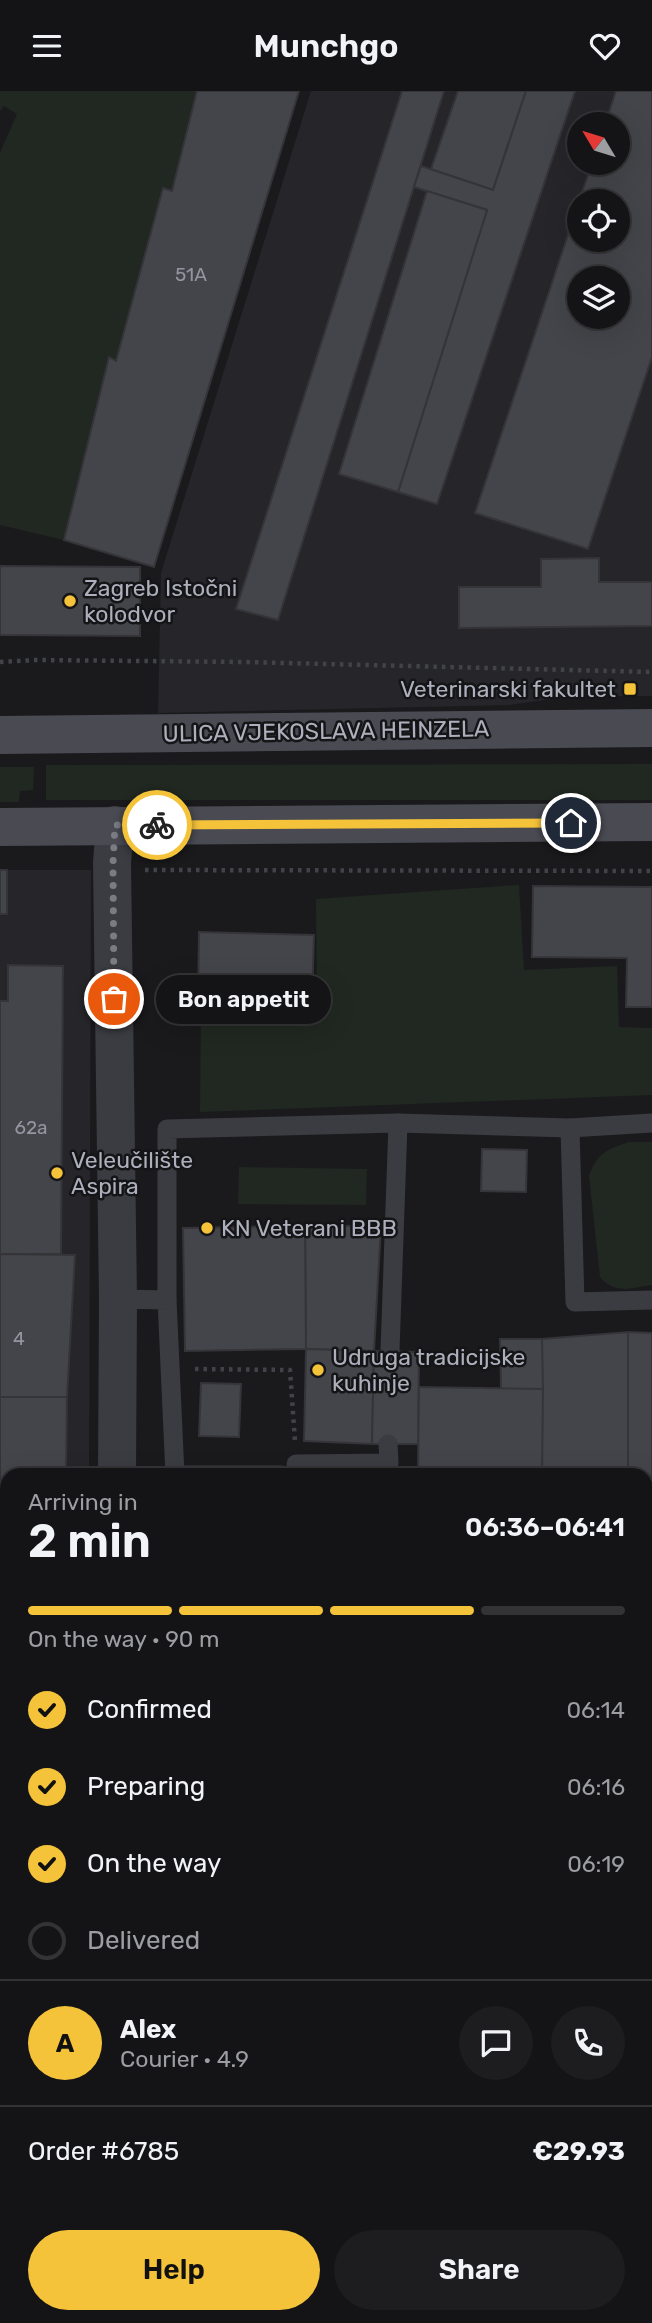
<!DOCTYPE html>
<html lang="en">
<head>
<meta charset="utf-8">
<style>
  body { margin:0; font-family:Rubik,sans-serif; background:#1d1d1f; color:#f1f3f6; height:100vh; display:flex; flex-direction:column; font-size:26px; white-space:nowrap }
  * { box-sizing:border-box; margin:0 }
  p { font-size:23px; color:#9d9ea1 }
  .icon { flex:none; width:38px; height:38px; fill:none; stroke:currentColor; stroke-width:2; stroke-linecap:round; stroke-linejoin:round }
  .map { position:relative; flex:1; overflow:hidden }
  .details { position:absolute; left:0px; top:1377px; width:653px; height:856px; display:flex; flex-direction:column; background:#141416; border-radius:21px 21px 0 0; box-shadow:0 7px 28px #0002,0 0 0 2px #333335 }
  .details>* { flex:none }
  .needle { width:46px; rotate:308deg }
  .tools { position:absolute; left:567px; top:21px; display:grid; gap:14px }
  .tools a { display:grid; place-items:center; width:63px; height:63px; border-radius:50%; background:#141416; box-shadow:0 7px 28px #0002,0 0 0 2px #333335; font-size:35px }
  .pin { position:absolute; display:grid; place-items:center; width:60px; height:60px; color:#fff; margin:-30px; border:4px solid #fff; border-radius:50%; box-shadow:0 2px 7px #0007 }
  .courier { position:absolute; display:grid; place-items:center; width:70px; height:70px; margin:-35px; border:5px solid #f5c339; border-radius:50%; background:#fff; color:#222; box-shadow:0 2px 9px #0007 }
  .bubble { position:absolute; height:49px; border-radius:24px; background:#141416; box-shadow:0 7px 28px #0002,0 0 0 2px #333335; font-size:23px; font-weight:600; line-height:49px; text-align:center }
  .headline em { font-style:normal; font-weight:600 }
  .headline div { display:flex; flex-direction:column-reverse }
  .headline { display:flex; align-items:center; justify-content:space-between; height:119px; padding:0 28px }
  h1 { font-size:46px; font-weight:600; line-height:52px }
  .bar { display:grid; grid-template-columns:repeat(4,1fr); gap:10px 7px; align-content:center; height:84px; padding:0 28px }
  .bar i { height:9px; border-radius:5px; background:#333335 }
  .bar .on { background:#f5c339 }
  .bar p { grid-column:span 4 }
  .line { display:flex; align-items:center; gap:18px; padding:0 28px; border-top:2px solid #333335 }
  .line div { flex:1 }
  .round { display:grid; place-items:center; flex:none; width:74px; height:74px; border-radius:37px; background:#1d1d1f }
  ol { padding:0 28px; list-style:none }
  li { display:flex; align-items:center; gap:21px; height:77px }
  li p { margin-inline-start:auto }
  li .icon { padding:7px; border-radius:50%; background:#f5c339; color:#111; stroke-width:4 }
  li:last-child { color:#9d9ea1 }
  li i { width:38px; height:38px; border:4px solid #333335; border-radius:50% }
  .cta { display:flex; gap:14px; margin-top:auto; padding:14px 28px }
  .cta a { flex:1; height:80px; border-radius:42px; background:#f5c339; color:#111; font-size:28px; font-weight:600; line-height:80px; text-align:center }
  .cta a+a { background:#1d1d1f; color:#f1f3f6 }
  header { display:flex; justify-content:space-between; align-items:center; height:91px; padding:0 28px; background:#141416; font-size:32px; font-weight:600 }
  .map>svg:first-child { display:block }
</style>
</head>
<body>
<header><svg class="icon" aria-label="menu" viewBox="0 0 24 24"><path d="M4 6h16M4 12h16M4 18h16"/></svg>Munchgo<svg class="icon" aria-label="heart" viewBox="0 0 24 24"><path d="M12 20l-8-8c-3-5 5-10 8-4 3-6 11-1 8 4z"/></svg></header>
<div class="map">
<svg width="652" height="2232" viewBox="0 0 652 2232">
  <rect width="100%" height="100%" fill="#1a1a1d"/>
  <!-- built -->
  <g fill="#26262a" fill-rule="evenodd">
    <path d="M 311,0 L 652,0 L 652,605 L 572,605 L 510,614 L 158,622 L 161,482 ZM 579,33 L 618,33 L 618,72 L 579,72 ZM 579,110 L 618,110 L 618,149 L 579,149 ZM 579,187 L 618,187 L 618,226 L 579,226 Z"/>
    <polygon points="0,779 91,779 89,1384 7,1384 7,2088 0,2098"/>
    <polygon points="646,2020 652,2021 652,2232 0,2232 0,2195 7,2184 7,2226 646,2226"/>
  </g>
  <!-- green -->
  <g fill="#202821">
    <polygon points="0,0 197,0 172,100 163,98 116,270 109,267 64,449 0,434 0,62 17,23 4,15 0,20"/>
    <polygon points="652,673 652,709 46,709 46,674"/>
    <polygon points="0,676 34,676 33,699 20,700 19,711 0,711"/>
    <polygon points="519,794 524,879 617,875 619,936 652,937 652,1004 200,1021 201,918 317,917 316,808"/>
    <path d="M 629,1051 L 652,1051 L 652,1194 C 630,1197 616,1204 600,1186 L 589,1085 C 598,1061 606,1059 629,1051 Z"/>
    <polygon points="239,1076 367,1078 366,1114 238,1113"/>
  </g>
  <!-- building -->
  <g fill="#44454a" stroke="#343439" stroke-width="2" fill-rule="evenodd">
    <polygon points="197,0 299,0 154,476 64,449 109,266 116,270 163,97 172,100"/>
    <polygon points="402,0 444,0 278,529 236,518"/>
    <polygon points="458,0 526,0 493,99 431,78"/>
    <polygon points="526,0 575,0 437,413 398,401 487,119 414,96 421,75 493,99"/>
    <path d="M 616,0 L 652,0 L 652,266 L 588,458 L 475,422 L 579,111 L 579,149 L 618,149 L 618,110 L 579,110 L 592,72 L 618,72 L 618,33 L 605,33 ZM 579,187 L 618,187 L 618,226 L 579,226 Z"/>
    <polygon points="427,100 487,119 398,401 339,383"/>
    <polygon points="599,467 599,491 652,491 652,535 459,537 459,496 541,496 541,468"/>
    <polygon points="0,475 140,476 140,545 0,544"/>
    <rect x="0" y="779" width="7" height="44"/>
    <polygon points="533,795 652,796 652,916 626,916 627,867 532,866"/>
    <polygon points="199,841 314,844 312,911 198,909"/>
    <polygon points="8,874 63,875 61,1163 0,1163 0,910 8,910"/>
    <polygon points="482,1058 527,1059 526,1101 481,1100"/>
    <polygon points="305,1135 381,1135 374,1260 306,1258"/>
    <polygon points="305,1135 306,1258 185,1260 183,1137"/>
    <polygon points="0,1163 75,1164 67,1306 0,1306"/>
    <polygon points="628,1241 628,1384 542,1384 542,1248"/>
    <polygon points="628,1241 652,1242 652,1410 646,1410 646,1384 628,1384"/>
    <polygon points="500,1248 542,1248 543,1298 501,1298"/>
    <polygon points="306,1258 374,1260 372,1353 304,1350"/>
    <polygon points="374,1260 419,1261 418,1353 372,1353"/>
    <polygon points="201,1292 241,1293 239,1346 199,1345"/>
    <polygon points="419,1296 543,1298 542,1384 418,1384"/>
    <polygon points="0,1306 67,1306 66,1384 7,1384 7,1464 0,1464"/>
    <rect x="646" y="1438" width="6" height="282"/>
    <polygon points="0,1590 7,1595 7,1636 0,1645"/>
    <polygon points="0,1715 7,1721 7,1799 0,1794"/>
    <rect x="646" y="1749" width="6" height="53"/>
    <polygon points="0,1794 7,1799 7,1840 0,1850"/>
    <polygon points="646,2133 652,2135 652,2232 603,2232 587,2228 587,2226 646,2226"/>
    <polygon points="86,2226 555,2226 553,2232 110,2232"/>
  </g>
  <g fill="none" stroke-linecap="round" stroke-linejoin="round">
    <!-- path -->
    <g stroke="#414349" stroke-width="4.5" stroke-dasharray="3.5 5" stroke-linecap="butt">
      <polyline points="0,571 36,569 244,571 652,581"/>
      <polyline points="145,779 652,780"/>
      <polyline points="195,1278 290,1279 295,1350"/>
    </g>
    <!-- service -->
    <g stroke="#3b3c42" stroke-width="19">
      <polyline points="570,1037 575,1211 652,1209"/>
      <polyline points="118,1208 167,1209 175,1384 282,1384"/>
      <polyline points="167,1209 167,1038 398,1032 570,1037 652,1032"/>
      <polyline points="390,1260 398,1032"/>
      <polyline points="296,1373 389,1372 388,1353"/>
      <polyline points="646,1895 652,1895"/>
      <polyline points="646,1941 652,1942"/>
      <polyline points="0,1951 7,1952"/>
      <polyline points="0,2033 7,2023"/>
      <polyline points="646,2064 652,2066"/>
      <polyline points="52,2226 56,2232"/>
    </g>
    <!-- minor -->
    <g stroke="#3b3c42" stroke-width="38">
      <polyline points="115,734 112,772 118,1208 117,1384"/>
      <polyline points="0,2164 7,2154"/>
    </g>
    <!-- secondary -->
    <g stroke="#494a52" stroke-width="38">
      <polyline points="0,644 652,637"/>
      <polyline points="0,736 652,731"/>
    </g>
  </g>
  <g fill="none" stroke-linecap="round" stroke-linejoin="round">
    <!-- done -->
    <polyline stroke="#7a7c84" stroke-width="7" stroke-dasharray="0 12.6" points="114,908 113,772 115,734 157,734"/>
    <!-- route -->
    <polyline stroke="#f5c339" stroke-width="9" points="157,734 571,732"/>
  </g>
  <!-- markers -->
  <g fill="#f5c339" stroke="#151518" stroke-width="2.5">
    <circle cx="70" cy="510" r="7"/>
    <rect x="623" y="591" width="14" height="14" rx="3.5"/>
    <circle cx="57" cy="1082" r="7"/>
    <circle cx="207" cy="1137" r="7"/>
    <circle cx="318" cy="1279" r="7"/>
  </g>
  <g text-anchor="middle" stroke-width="5" stroke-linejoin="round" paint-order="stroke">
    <!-- number labels -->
    <g font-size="19" fill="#9395a0">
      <text x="191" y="190">51A</text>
      <text x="31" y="1043">62a</text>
      <text x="19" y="1254">4</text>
    </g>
    <!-- poi labels -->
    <g font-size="23" fill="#adb0bc" stroke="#151518" text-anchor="start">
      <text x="84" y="505">Zagreb Istočni<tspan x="84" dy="26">kolodvor</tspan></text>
      <text x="616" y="606" text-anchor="end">Veterinarski fakultet</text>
      <text x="71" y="1077">Veleučilište<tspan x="71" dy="26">Aspira</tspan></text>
      <text x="221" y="1145">KN Veterani BBB</text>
      <text x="332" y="1274">Udruga tradicijske<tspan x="332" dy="26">kuhinje</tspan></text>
    </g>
    <!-- street labels -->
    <g font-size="23" fill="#adb0bc" stroke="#151518">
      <text transform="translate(326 640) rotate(-1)" y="8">ULICA VJEKOSLAVA HEINZELA</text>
    </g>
  </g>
</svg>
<div class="tools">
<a><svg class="needle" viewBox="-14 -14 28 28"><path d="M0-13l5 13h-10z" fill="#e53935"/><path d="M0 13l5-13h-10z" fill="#9d9ea1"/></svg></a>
<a><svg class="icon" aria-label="locate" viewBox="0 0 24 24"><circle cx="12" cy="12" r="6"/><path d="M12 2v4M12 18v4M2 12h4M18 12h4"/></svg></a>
<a><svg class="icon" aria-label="layers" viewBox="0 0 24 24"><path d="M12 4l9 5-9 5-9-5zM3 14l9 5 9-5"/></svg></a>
</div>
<div class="pin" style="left:114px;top:908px;background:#ea580c"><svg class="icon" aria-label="bag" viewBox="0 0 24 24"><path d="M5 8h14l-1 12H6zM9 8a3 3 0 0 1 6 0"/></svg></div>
<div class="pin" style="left:571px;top:732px;background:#1f2937"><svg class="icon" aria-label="home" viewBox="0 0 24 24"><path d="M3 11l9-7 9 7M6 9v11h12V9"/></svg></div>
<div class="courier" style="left:157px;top:734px"><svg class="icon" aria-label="bike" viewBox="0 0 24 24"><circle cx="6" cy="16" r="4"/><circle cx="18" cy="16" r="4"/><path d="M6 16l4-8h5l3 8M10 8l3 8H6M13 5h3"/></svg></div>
<div class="bubble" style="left:156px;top:884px;width:175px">Bon appetit</div>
<section class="details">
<div class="headline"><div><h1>2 min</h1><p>Arriving in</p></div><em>06:36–06:41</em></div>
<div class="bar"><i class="on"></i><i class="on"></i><i class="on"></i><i></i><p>On the way · 90 m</p></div>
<ol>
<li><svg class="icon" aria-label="check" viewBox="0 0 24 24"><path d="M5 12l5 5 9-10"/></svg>Confirmed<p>06:14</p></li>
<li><svg class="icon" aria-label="check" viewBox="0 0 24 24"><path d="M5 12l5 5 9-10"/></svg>Preparing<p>06:16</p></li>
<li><svg class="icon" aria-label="check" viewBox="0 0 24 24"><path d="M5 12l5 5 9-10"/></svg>On the way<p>06:19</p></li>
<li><i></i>Delivered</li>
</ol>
<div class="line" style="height:126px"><b class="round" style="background:#f5c339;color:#111">A</b><div><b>Alex</b><p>Courier · 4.9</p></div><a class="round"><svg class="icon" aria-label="chat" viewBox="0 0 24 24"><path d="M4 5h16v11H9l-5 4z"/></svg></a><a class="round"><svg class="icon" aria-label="phone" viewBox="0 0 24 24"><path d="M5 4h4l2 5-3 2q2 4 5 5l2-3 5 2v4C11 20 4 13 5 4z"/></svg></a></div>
<div class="line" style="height:91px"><div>Order #6785</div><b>€29.93</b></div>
<div class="cta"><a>Help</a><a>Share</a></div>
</section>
</div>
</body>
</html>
